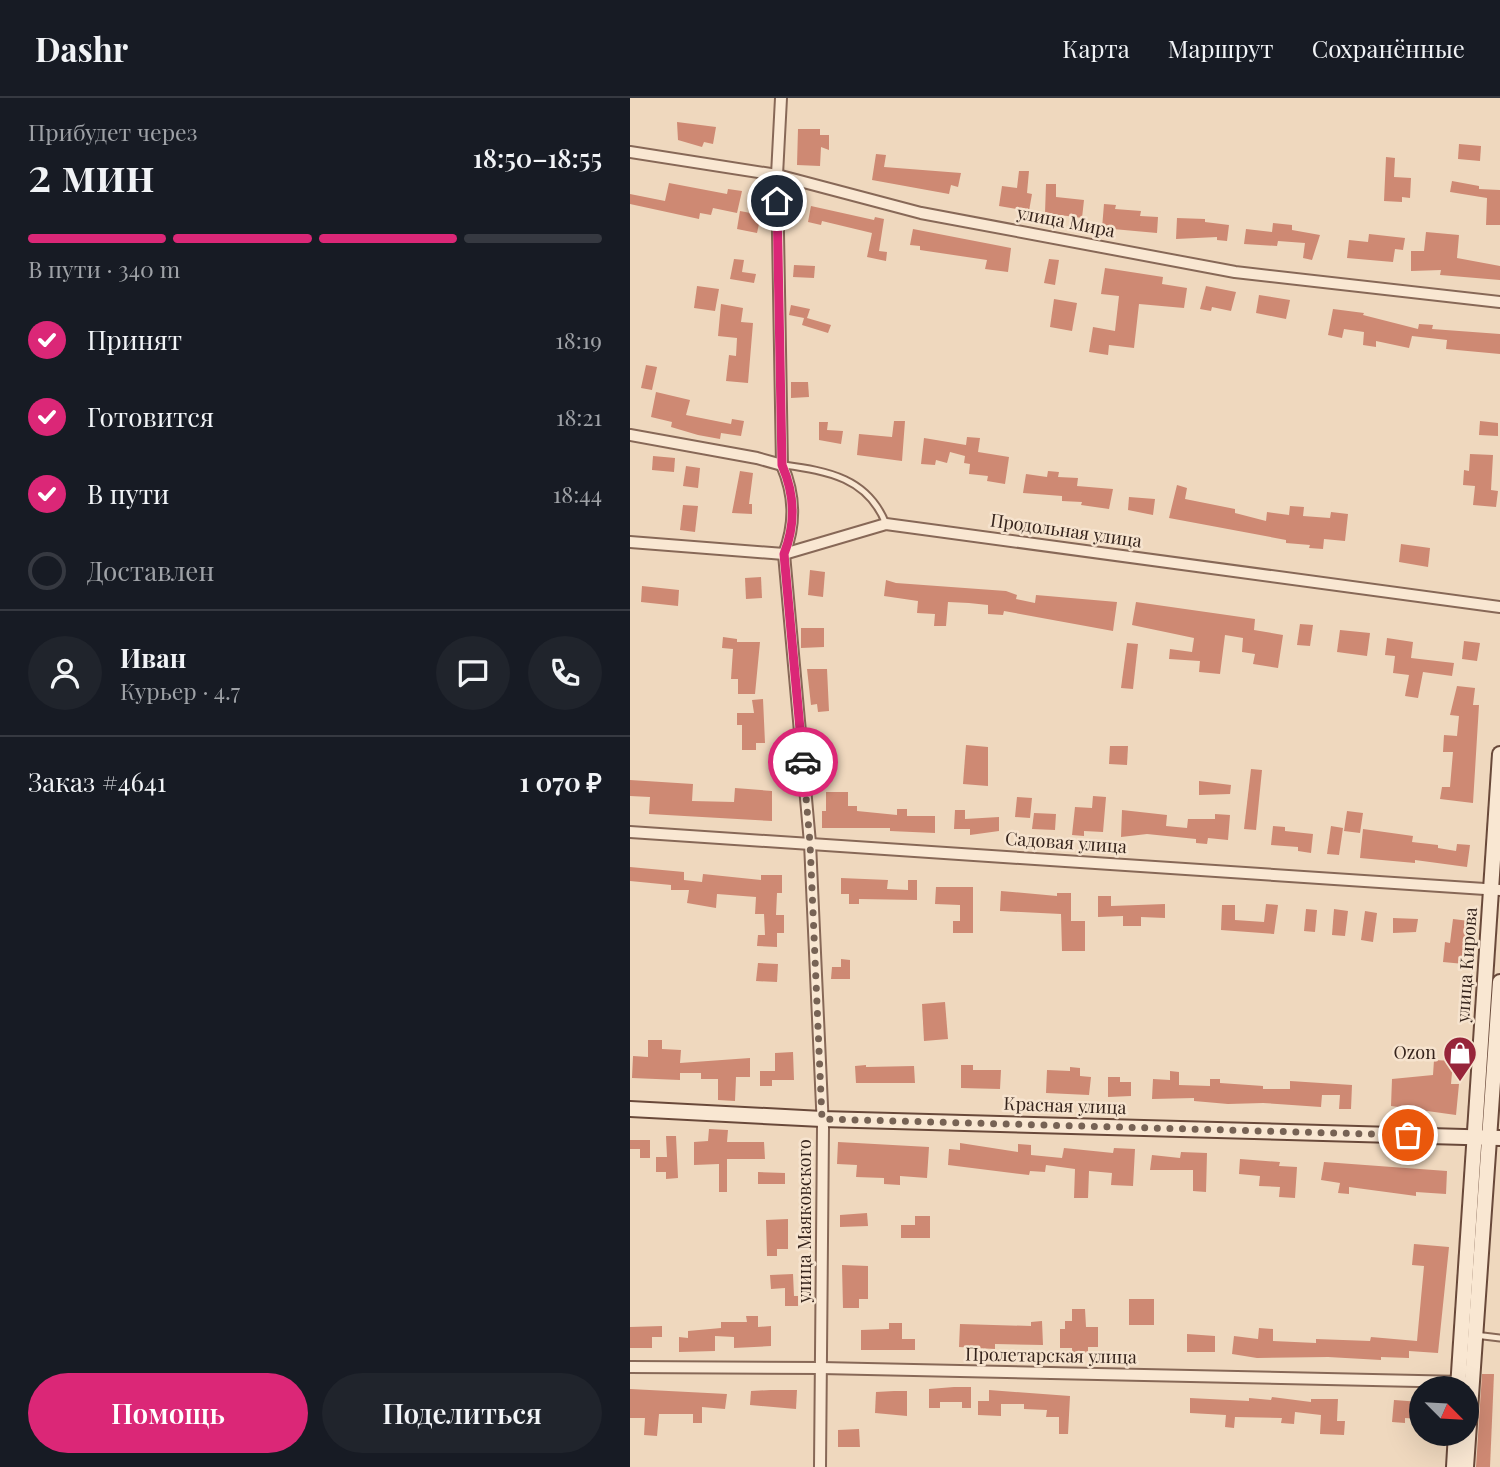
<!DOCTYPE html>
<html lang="ru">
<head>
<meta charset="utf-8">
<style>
  body { margin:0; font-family:"Playfair Display",serif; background:#20242c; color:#f1f3f6; height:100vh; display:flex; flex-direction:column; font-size:26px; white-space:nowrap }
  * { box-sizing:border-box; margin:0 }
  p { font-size:23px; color:#9ea1a6 }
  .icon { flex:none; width:38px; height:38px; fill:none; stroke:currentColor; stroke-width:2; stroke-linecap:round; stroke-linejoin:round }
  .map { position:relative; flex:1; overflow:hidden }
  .panel { display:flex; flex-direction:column; background:#171b24; width:630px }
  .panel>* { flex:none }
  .needle { width:46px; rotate:114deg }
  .buttons { position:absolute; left:779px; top:1278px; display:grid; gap:14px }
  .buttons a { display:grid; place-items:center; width:70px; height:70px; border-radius:50%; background:#171b24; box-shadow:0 7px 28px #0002; font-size:35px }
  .pin { position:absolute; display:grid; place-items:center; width:60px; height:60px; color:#fff; margin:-30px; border:4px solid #fff; border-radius:50%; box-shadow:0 2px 7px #0007 }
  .courier { position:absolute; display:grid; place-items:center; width:70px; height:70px; margin:-35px; border:5px solid #db2777; border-radius:50%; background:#fff; color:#222; box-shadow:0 2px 9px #0007 }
  .overview em { font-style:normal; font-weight:600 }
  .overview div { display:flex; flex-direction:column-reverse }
  .overview { display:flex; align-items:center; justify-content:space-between; height:119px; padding:0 28px }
  h1 { font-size:46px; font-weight:600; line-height:52px }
  .bar { display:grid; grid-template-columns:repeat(4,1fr); gap:10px 7px; align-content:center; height:84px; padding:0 28px }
  .bar i { height:9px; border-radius:5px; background:#363941 }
  .bar .on { background:#db2777 }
  .bar p { grid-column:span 4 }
  .line { display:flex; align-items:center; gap:18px; padding:0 28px; border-top:2px solid #363941 }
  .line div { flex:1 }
  .round { display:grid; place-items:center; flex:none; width:74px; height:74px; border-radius:37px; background:#20242c }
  ol { padding:0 28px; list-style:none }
  li { display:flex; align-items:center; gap:21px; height:77px }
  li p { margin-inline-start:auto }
  li .icon { padding:7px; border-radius:50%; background:#db2777; color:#fff; stroke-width:4 }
  li:last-child { color:#9ea1a6 }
  li i { width:38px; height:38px; border:4px solid #363941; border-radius:50% }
  .cta { display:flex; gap:14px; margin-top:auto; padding:14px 28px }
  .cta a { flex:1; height:80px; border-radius:42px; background:#db2777; color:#fff; font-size:28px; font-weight:600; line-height:80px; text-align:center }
  .cta a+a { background:#20242c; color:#f1f3f6 }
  header { display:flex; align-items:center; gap:42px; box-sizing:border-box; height:98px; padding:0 35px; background:#171b24; border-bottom:2px solid #363941 }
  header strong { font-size:33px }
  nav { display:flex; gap:38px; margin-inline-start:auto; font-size:24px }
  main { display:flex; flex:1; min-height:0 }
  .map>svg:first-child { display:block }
</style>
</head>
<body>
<header>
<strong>Dashr</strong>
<nav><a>Карта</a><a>Маршрут</a><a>Сохранённые</a></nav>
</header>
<main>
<section class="panel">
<div class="overview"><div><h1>2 мин</h1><p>Прибудет через</p></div><em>18:50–18:55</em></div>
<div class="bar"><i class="on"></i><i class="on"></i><i class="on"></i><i></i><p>В пути · 340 m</p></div>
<ol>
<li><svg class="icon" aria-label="check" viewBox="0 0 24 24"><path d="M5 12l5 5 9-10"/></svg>Принят<p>18:19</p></li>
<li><svg class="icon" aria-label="check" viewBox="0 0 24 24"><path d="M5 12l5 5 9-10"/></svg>Готовится<p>18:21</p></li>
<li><svg class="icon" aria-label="check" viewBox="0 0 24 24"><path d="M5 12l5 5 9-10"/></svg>В пути<p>18:44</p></li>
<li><i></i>Доставлен</li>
</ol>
<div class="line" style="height:126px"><a class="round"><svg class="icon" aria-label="person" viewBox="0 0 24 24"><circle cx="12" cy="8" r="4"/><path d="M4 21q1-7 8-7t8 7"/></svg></a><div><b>Иван</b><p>Курьер · 4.7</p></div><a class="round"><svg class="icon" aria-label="chat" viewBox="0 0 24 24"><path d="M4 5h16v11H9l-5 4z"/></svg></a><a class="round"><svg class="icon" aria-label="phone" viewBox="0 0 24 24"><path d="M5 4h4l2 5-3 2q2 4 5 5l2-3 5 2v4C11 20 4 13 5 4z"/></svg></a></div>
<div class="line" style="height:91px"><div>Заказ #4641</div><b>1 070 ₽</b></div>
<div class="cta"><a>Помощь</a><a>Поделиться</a></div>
</section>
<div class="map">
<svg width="870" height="1369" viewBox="0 0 870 1369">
  <rect width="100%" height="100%" fill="#efd8be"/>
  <!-- building -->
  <g fill="#ce8973">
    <polygon points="47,24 86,29 83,46 74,44 72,49 48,42"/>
    <polygon points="168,31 190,31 190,37 199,37 199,52 191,49 190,68 167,67"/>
    <polygon points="829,46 851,48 850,63 828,61"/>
    <polygon points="246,56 256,57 254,69 331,75 328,89 321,87 319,96 242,82"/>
    <polygon points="756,59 765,60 764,79 781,80 780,100 772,99 772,104 754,103"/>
    <polygon points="389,73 399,73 397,95 402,96 399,113 369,108 372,88 387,90"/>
    <polygon points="822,83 849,88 849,91 870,92 870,127 856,127 857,100 820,94"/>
    <polygon points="39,85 97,96 98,91 112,93 107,115 83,110 81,117 70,115 69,121 0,106 0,96 35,103"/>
    <polygon points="416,86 426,86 426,99 454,102 452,120 415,115"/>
    <polygon points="474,106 486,107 485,111 511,113 510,118 528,119 527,135 472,130"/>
    <polygon points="181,108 244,122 245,119 254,121 249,153 257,154 256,163 237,159 242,135 192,123 191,127 178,124"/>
    <polygon points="110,113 131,117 127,135 107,131"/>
    <polygon points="547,120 575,121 575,124 599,127 597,143 587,142 587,139 546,141"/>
    <polygon points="643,125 662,127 662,132 690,137 682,162 673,160 675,145 648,143 647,148 614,146 616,131 642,134"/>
    <polygon points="283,131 381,150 378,174 355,171 357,162 290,152 290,148 280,147"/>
    <polygon points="796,134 829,137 827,160 870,168 870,182 810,177 811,172 781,173 781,153 794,153"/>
    <polygon points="739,136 775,140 773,152 765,151 763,164 717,160 719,142 738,144"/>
    <polygon points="104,161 114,162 112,174 126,176 124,185 100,181"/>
    <polygon points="419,161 429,162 425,187 414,185"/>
    <polygon points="164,167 185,168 184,180 163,179"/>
    <polygon points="475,170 533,179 532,186 557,190 554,210 509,206 504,250 479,247 478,257 459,254 463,229 485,233 489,198 471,196"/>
    <polygon points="67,188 89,191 85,213 64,210"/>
    <polygon points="576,188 606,194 601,213 582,209 581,213 570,211"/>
    <polygon points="629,197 660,202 656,221 626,215"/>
    <polygon points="424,201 447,205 442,233 420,229"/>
    <polygon points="91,206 113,210 111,224 123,225 118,285 96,283 99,257 106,258 107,240 88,238"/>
    <polygon points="161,207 180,211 177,220 201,227 198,235 172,227 174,220 159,217"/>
    <polygon points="703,211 734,215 733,217 788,231 789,226 803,227 802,231 870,236 870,256 816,251 817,242 782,238 779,250 746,243 746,249 733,247 734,234 714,231 712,240 698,237"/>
    <polygon points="16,267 27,269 22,292 11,290"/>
    <polygon points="161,284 178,284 179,299 161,300"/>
    <polygon points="26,294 60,302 56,317 101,326 102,321 114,323 111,338 91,335 90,341 68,337 41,329 42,324 21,319"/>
    <polygon points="264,323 275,323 272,363 227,357 229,336 262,339"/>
    <polygon points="850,323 868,325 868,338 849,337"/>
    <polygon points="189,324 198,324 197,332 213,333 211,346 189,342"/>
    <polygon points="337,339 350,340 348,354 379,359 375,386 357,383 358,378 339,376 340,366 334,365 335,358 320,354 317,365 306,362 305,367 291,366 294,340 336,347"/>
    <polygon points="840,356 863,357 861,392 868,393 866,409 843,407 845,388 833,387 834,372 839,373"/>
    <polygon points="23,358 45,360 44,374 22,372"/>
    <polygon points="56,368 70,370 68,390 53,388"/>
    <polygon points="110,373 123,375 119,406 122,406 122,416 102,415"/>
    <polygon points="418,373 429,374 428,379 448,380 447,388 483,391 479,411 451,407 452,404 432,403 432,398 393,395 396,376 417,379"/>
    <polygon points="547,387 557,390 555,401 605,411 605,415 636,423 637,414 659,417 660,408 674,409 673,418 700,420 701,414 718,416 715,443 694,441 693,451 679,450 680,447 656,445 656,442 539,420"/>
    <polygon points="499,399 525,401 523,417 498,412"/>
    <polygon points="53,407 68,408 65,434 50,432"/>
    <polygon points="771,446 800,450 798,469 769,464"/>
    <polygon points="180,472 195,474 193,499 178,497"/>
    <polygon points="131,479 132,500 116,501 115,480"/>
    <polygon points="256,482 266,485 376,493 387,497 386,501 405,505 406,497 487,504 483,533 374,513 373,517 358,516 358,507 339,505 318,504 316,528 304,528 305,516 287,515 288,503 254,498"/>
    <polygon points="12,488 49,492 48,508 11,504"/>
    <polygon points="506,504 625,521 624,532 653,537 648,570 623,566 625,556 612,554 613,540 595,537 590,576 569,574 570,563 539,561 540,551 562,554 564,540 502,527"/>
    <polygon points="670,526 683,527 680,548 667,547"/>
    <polygon points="171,530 194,530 194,549 171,550"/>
    <polygon points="710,532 740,535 737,558 707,554"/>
    <polygon points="93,539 107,541 107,544 130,544 125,596 108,596 108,581 101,581 103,551 92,550"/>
    <polygon points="757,540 783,544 781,560 824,565 822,578 793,574 788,600 775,598 779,577 763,575 765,558 755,557"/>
    <polygon points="834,543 850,545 847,563 832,561"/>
    <polygon points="497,545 508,546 503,591 491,590"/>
    <polygon points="177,571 197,571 199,613 188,614 187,606 181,607"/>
    <polygon points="827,588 845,590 843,607 849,607 843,705 810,701 812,689 820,689 823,654 813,654 814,637 827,638 829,618 820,617"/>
    <polygon points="133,601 135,645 126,645 126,652 112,652 112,627 107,627 107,615 124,615 122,602"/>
    <polygon points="336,647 358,649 358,688 333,686"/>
    <polygon points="480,648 498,648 497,667 479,666"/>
    <polygon points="621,671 632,672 626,732 614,731"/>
    <polygon points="0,682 63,686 62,703 104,704 105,690 142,693 142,723 19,716 20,699 0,698"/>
    <polygon points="569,683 601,687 600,696 569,697"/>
    <polygon points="196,694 218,694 218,708 227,708 227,713 267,717 267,711 277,711 277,718 305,718 305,735 260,733 260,730 192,730 192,713 196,713"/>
    <polygon points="463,698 476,699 473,734 454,733 454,738 442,737 445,709 462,710"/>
    <polygon points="387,699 402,700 400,720 385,719"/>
    <polygon points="325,712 335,712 335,721 369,719 369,733 340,737 340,731 324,731"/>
    <polygon points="492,712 537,717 536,728 557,730 558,721 585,721 585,716 600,717 598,742 578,740 577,746 566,745 566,741 517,736 491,739"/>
    <polygon points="717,713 733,715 730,735 714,733"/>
    <polygon points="404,715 426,716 425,732 402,731"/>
    <polygon points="643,728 655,729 655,733 683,736 681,755 668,753 668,749 641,747"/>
    <polygon points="701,728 713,730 709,757 697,756"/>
    <polygon points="733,731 783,738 782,744 808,747 808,750 826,753 827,746 840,747 837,769 785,762 785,765 730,760"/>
    <polygon points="0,769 54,774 54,782 72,784 73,776 131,782 131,777 152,777 152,795 147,795 146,817 154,817 154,835 147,835 147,849 127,848 128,837 135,837 134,816 125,816 126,799 87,796 86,810 57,805 59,792 41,792 41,787 0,783"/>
    <polygon points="211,780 258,782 257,791 278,792 278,782 287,782 287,802 229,801 229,806 219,806 219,796 211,796"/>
    <polygon points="306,789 343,789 343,835 323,835 323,823 330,823 330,807 305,806"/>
    <polygon points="371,793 427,798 427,795 441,795 441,823 455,823 455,853 432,853 431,816 370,813"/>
    <polygon points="468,798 481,798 481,808 535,806 535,820 511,819 511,828 493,828 493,818 468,819"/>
    <polygon points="636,806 648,807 644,836 591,832 592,807 605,807 605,822 634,824"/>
    <polygon points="676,811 687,812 685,834 674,833"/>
    <polygon points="704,811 718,813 715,838 702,837"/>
    <polygon points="735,813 747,815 743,844 731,842"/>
    <polygon points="763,820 788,821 786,834 763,835"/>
    <polygon points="823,821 839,823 834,866 813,864 815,844 820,845"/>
    <polygon points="211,861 220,862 220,881 201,881 202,869 211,869"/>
    <polygon points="128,865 148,866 147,884 126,883"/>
    <polygon points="315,904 318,941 294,943 292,906"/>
    <polygon points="18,942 32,942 32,951 51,952 50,965 120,960 120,979 106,979 105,1003 88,1002 88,981 71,981 71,975 50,975 50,982 2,980 3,958 18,959"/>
    <polygon points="163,954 164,982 142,982 142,988 130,988 130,973 145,973 145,955"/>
    <polygon points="804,962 823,963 821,986 829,986 826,1017 761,1008 762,981 803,977"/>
    <polygon points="236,967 236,969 284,968 285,985 226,985 225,968"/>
    <polygon points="331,967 343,967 343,972 371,972 370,991 331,990"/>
    <polygon points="440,969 450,970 450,978 461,979 459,997 416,995 417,972 440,973"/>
    <polygon points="540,973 549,974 549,987 580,988 580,981 590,981 590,985 633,988 633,991 660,991 660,983 722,987 721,1011 709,1011 710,997 692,997 691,1009 633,1005 598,1006 564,1003 564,1000 522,1001 523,981 540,982"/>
    <polygon points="478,979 490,979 490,984 501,984 501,998 478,999"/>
    <polygon points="79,1031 98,1032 97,1044 134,1044 135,1061 97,1061 97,1094 89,1094 89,1066 64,1067 64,1044 78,1043"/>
    <polygon points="36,1038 46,1038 48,1080 36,1081 36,1074 26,1074 26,1059 37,1059"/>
    <polygon points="0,1042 20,1042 20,1060 10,1060 10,1051 0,1051"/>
    <polygon points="208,1044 299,1049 297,1080 270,1078 270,1087 254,1086 254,1080 226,1079 227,1067 207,1066"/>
    <polygon points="330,1045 388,1054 388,1046 401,1047 401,1057 432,1060 434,1050 483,1055 484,1050 505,1051 503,1088 481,1087 482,1075 459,1073 458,1100 444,1100 445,1071 416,1067 415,1074 400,1073 399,1077 318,1067 319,1051 330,1052"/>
    <polygon points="551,1054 577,1055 576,1094 563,1093 563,1072 520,1072 522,1057 550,1060"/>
    <polygon points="610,1061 650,1064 649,1068 667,1069 665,1100 649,1099 650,1089 629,1088 630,1078 609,1076"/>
    <polygon points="694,1064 817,1073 816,1096 786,1094 786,1098 719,1089 719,1096 708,1095 710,1085 691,1082"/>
    <polygon points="128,1074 155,1075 155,1086 128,1086"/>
    <polygon points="237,1115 238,1128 210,1129 210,1117"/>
    <polygon points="285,1118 300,1118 300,1140 271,1140 271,1127 285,1127"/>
    <polygon points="158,1121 158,1151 147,1151 147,1158 137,1158 136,1122"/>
    <polygon points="784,1146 819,1149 808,1255 779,1253 779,1260 751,1259 751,1262 698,1259 627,1260 602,1256 604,1238 628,1241 629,1230 643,1231 643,1243 686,1245 686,1241 740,1243 741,1239 787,1243 794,1168 782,1167"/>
    <polygon points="212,1167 238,1168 238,1201 229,1201 229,1210 213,1210"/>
    <polygon points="163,1176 164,1198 168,1198 168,1208 155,1208 155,1190 141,1191 140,1177"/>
    <rect x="499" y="1201" width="25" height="26"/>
    <polygon points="442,1211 455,1211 456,1229 468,1229 468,1249 458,1249 458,1255 442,1255 442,1250 430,1250 430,1231 435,1231 435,1223 442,1223"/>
    <polygon points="116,1218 128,1218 128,1229 141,1228 141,1248 104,1250 104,1239 85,1238 85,1253 49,1254 49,1239 58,1240 58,1233 91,1230 91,1224 117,1224"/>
    <polygon points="412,1223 413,1247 365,1246 365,1251 329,1249 330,1226 401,1228 401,1224"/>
    <polygon points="259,1225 272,1225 272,1241 285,1241 285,1252 231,1252 231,1232 259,1231"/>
    <polygon points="32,1228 32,1239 22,1239 22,1250 0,1250 0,1229"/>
    <polygon points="557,1236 585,1238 585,1254 557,1254"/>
    <polygon points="852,1276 864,1276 860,1369 846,1369"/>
    <polygon points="324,1289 341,1289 341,1310 332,1310 332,1304 310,1304 310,1310 299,1310 299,1291"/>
    <polygon points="0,1291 97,1296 95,1311 72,1309 72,1325 63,1325 63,1316 29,1316 27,1338 14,1337 15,1320 0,1320"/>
    <polygon points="141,1292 167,1292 166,1311 120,1307 121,1293"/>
    <polygon points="359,1292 440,1298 438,1336 429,1336 429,1319 416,1319 417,1312 394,1311 394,1306 371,1306 371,1318 348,1317 348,1303 359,1303"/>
    <polygon points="264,1293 277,1293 277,1318 245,1315 246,1294"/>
    <polygon points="642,1299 681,1304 681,1301 708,1301 707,1323 715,1323 714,1337 690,1336 691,1317 665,1314 664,1326 651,1325 652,1320 605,1319 604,1330 595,1329 596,1317 560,1315 560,1300 619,1303 619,1300 641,1302"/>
    <polygon points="764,1302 791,1304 791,1321 775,1320 775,1325 762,1324"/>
    <polygon points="229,1331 230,1349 208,1349 208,1332"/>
  </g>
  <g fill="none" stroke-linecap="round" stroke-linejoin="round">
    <!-- lane casing -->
    <g stroke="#876857" stroke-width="9">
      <g id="lane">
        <path d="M 154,367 C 198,373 238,380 256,426"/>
        <polyline points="845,1237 870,1240"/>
      </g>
    </g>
    <!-- street casing -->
    <g stroke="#876857" stroke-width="14">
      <g id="street">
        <path d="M 151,0 L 147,77 L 152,367 C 165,397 166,425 154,456 L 180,745 L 193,1030 L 190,1369"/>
        <polyline points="0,54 147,77 291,115 605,174 870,204"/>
        <polyline points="0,337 127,360 152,367"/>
        <polyline points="0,444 154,456 256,426 870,509"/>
        <polyline points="0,734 870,792"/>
        <polyline points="0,1269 191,1270 834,1284"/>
      </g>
    </g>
    <!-- secondary casing -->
    <g stroke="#69493a" stroke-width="18">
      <g id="secondary">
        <polyline points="0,1011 192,1021 870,1040"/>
        <polyline points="828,1290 870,656"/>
        <polyline points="824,1369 826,1335"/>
        <polyline points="836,1369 870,884"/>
      </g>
    </g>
    <!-- lane -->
    <use href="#lane" stroke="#f9e7d2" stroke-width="5"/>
    <!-- street -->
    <use href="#street" stroke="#f9e7d2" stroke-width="10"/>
    <!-- secondary -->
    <use href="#secondary" stroke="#f9e7d2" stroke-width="14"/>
  </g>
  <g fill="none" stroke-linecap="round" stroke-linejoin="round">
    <!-- done -->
    <polyline stroke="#776355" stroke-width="7" stroke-dasharray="0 12.6" points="173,664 180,745 192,1021 778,1037"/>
    <!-- route -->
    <path stroke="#db2777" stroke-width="9" d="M 147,103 L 152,367 C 165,397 166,425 154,456 L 173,664"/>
  </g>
  <!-- icons -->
  <defs>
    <g id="shop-pin" transform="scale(1.75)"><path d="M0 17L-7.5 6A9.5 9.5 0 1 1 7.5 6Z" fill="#97253a" stroke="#f6e3ce"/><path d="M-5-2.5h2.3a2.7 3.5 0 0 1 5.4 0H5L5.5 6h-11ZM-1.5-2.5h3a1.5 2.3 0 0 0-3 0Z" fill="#fff"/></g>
  </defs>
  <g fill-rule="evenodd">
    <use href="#shop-pin" x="830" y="955"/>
  </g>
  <g text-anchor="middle" stroke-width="5" stroke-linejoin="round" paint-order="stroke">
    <!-- street labels -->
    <g font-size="18" fill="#36241c" stroke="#f6e3ce">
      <text transform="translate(436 124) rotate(11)" y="6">улица Мира</text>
      <text transform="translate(436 433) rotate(8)" y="6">Продольная улица</text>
      <text transform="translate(436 745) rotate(4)" y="6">Садовая улица</text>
      <text transform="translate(837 867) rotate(-86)" y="6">улица Кирова</text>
      <text transform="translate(435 1008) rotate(2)" y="6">Красная улица</text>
      <text transform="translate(175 1123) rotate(-90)" y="6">улица Маяковского</text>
      <text transform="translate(421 1258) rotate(1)" y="6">Пролетарская улица</text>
    </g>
    <!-- poi labels -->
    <g font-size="18" fill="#36241c" stroke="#f6e3ce" text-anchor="end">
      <text x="806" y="961">Ozon</text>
    </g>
  </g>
</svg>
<div class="buttons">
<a><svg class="needle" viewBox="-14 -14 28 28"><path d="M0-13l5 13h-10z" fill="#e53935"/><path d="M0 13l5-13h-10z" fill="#9ea1a6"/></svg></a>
</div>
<div class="pin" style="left:778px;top:1037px;background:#ea580c"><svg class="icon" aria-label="bag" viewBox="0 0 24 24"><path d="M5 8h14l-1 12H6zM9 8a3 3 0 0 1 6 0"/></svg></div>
<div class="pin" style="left:147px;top:103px;background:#1f2937"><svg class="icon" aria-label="home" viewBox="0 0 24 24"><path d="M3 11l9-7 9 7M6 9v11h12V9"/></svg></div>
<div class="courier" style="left:173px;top:664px"><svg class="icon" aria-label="car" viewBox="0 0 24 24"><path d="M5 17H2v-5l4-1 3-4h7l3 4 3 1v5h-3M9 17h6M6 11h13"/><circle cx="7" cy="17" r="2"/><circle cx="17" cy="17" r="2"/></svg></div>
</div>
</main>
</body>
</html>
